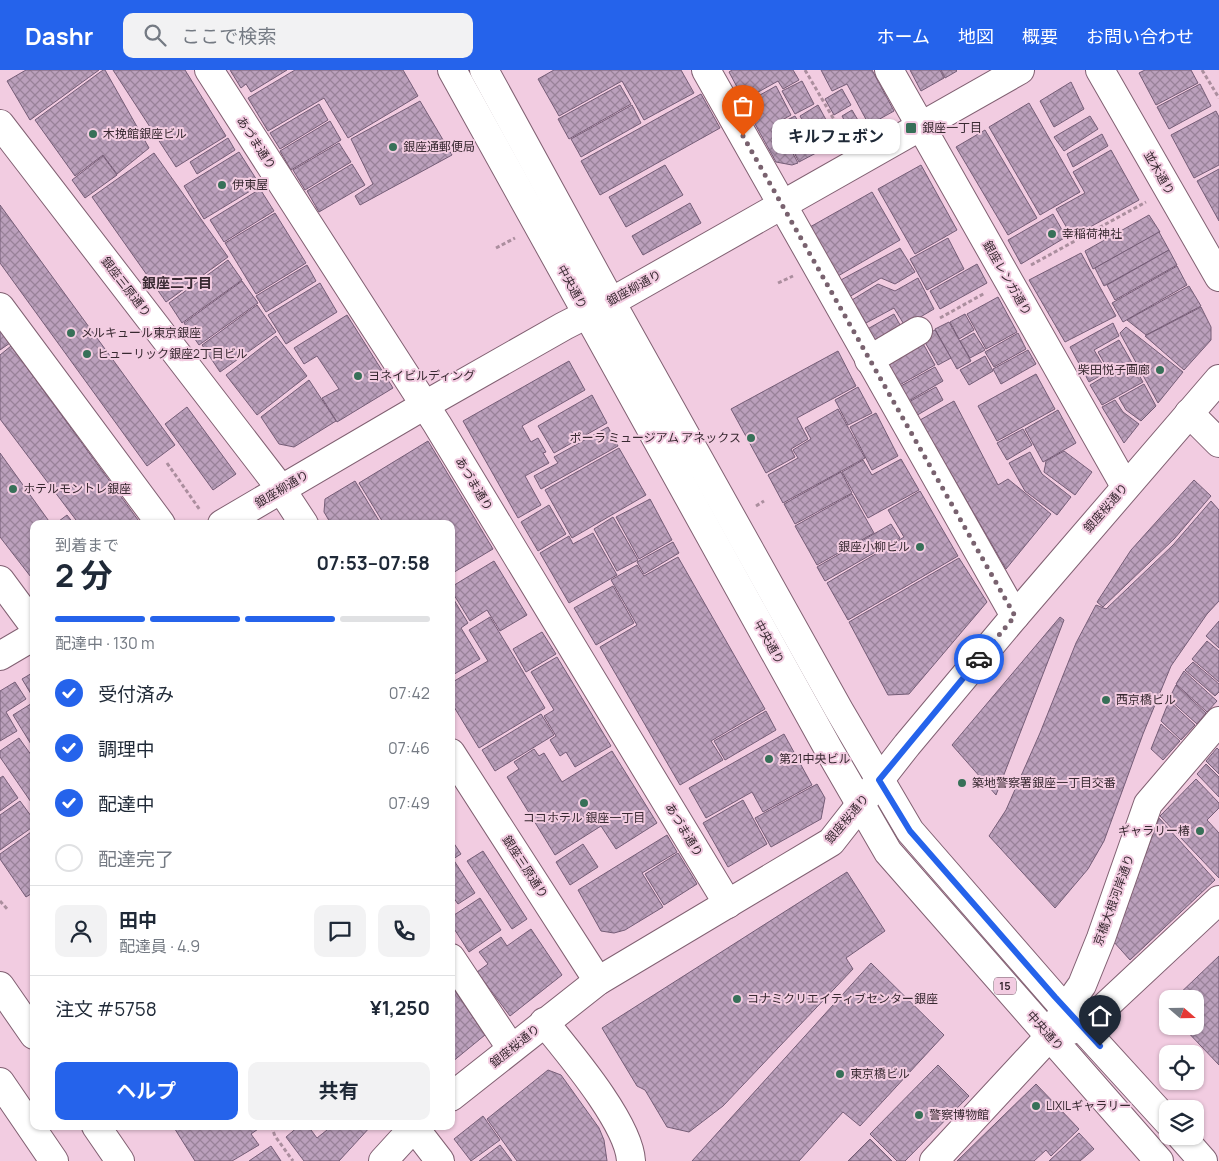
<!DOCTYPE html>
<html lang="ja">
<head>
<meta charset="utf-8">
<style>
  body { margin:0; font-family:Manrope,"Noto Sans JP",sans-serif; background:#f2f2f3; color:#1f2937; height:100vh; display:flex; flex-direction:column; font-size:19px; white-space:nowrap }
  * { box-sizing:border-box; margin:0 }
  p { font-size:16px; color:#747a83 }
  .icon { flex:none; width:28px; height:28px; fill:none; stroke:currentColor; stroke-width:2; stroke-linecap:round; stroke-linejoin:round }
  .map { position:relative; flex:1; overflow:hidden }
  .side { position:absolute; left:30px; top:450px; width:425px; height:610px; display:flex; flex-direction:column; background:#fff; border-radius:10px; box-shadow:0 1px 4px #0004 }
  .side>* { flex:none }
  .needle { width:32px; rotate:110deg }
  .buttons { position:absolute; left:1159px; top:920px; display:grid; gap:10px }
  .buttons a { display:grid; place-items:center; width:45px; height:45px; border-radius:10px; background:#fff; box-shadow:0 1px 4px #0004; font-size:25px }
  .pin { position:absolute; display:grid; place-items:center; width:42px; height:42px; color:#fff; margin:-51px -21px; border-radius:50% 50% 50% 0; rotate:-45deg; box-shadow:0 0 5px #0007 }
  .pin .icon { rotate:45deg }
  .courier { position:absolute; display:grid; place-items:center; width:50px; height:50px; margin:-25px; border:4px solid #2563eb; border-radius:50%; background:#fff; color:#222; box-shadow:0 1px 6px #0007 }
  .bubble { position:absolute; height:35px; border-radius:10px; background:#fff; box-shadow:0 1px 4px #0004; font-size:16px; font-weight:700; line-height:35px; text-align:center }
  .overview em { font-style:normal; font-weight:700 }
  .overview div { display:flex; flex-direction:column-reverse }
  .overview { display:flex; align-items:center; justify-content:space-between; height:85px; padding:0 25px }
  h1 { font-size:32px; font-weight:700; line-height:38px }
  .bar { display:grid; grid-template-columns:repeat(4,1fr); gap:8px 5px; align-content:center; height:60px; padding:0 25px }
  .bar i { height:6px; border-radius:4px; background:#e0e1e3 }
  .bar .on { background:#2563eb }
  .bar p { grid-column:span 4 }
  .line { display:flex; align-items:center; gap:12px; padding:0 25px; border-top:1px solid #e0e1e3 }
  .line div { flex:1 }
  .round { display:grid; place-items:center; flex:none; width:52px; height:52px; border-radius:10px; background:#f2f2f3 }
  ol { padding:0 25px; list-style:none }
  li { display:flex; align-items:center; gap:15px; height:55px }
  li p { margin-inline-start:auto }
  li .icon { padding:5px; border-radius:50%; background:#2563eb; color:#fff; stroke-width:4 }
  li:last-child { color:#747a83 }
  li i { width:28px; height:28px; border:2px solid #e0e1e3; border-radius:50% }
  .primary-button { display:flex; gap:10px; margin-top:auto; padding:10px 25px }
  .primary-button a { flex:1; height:58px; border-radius:10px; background:#2563eb; color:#fff; font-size:20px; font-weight:700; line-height:58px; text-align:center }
  .primary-button a+a { background:#f2f2f3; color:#1f2937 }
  header { display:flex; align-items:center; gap:30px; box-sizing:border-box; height:70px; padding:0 25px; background:#2563eb; color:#fff }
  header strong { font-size:24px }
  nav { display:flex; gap:28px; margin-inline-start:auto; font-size:18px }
  .search { width:350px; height:45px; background:#f2f2f3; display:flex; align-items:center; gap:12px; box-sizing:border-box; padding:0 18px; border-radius:10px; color:#747a83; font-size:19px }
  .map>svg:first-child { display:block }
</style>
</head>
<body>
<header>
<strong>Dashr</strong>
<div class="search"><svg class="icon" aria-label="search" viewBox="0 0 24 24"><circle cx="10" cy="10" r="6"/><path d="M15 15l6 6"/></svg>ここで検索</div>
<nav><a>ホーム</a><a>地図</a><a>概要</a><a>お問い合わせ</a></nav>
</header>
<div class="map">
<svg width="1219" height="1091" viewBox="0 0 1219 1091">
  <defs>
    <pattern id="building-cross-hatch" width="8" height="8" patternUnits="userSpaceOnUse" patternTransform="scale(1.25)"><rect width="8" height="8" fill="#bba0bc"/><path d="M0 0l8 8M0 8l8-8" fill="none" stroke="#998299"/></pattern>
  </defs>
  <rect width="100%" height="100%" fill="#f2cce1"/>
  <!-- building -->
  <g fill="url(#building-cross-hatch)" stroke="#755d77">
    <polygon points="26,0 99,0 30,50 7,11"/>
    <polygon points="103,0 105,0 149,78 117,104 103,85 75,106 35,50"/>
    <polygon points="113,0 185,0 226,66 176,97"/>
    <polygon points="230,0 287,0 251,22 246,14 241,18"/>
    <polygon points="295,0 403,0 418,26 348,68 324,28 268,61 248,28"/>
    <polygon points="554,0 681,0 694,23 644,50 622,11 559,46 538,9"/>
    <polygon points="732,0 793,0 799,10 783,19 778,11 744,30 729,2"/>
    <polygon points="821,0 872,0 894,41 869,55 847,14 832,21"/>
    <polygon points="910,0 940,0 944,8 921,21"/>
    <polygon points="941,0 956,0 957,1 945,8"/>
    <polygon points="1145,0 1191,0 1198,13 1156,35 1139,3"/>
    <polygon points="802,11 814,34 795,44 782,21"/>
    <polygon points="1071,12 1084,39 1054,57 1040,31"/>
    <polygon points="1200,14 1211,36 1169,59 1157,37"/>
    <polygon points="620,15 631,34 569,69 558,49"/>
    <polygon points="776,16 791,45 777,53 798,93 792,95 776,92 744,34"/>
    <polygon points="842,19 851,35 834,45 825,29"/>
    <polygon points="701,24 720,58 600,125 581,91"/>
    <polygon points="420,31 452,85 360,135 355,126 373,114 351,69"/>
    <polygon points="1029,33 1080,122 1040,145 989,57"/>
    <polygon points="319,34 328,50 280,79 270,63"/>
    <polygon points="632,35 641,53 581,87 571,69"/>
    <polygon points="818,35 837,70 819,81 800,46"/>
    <polygon points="852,40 862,57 851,63 842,46"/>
    <polygon points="1216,41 1219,47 1219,95 1194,108 1171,65"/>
    <polygon points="795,46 816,83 799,92 779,54"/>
    <polygon points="1090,46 1098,59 1064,81 1054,67"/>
    <polygon points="330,51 341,70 291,100 280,81"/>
    <polygon points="985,60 1037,148 1008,165 956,77"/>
    <polygon points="1102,64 1108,76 1073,97 1067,84"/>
    <polygon points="228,68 235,80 197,104 190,92"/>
    <polygon points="339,73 351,92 305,120 293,100"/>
    <polygon points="1111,80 1139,130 1072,167 1056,139 1085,123 1073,102"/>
    <polygon points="239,82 260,115 204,149 184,116"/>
    <polygon points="154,83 228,187 166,232 92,127"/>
    <polygon points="103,86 117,105 85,128 72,110"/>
    <polygon points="352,94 365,115 319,142 307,121"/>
    <polygon points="665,95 683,125 626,157 609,127"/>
    <polygon points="921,95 957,160 915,184 878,119"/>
    <polygon points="1219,99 1219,151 1197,111"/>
    <polygon points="260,119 274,141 224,172 210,150"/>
    <polygon points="872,122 900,170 838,206 810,157"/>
    <polygon points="690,133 701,153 643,185 632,166"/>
    <polygon points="0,135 175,375 147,396 0,193"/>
    <polygon points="275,143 306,193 256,224 225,173"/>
    <polygon points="1053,144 1066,167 1021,194 1008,170"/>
    <polygon points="1149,145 1160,162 1093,199 1085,181"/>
    <polygon points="1159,162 1169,180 1104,216 1095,198"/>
    <polygon points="948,168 964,199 927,220 910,189"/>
    <polygon points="900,178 915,202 895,214 881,208 849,227 839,211"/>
    <polygon points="1169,180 1177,195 1115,230 1107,215"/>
    <polygon points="1081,183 1116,246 1065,272 1029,210"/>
    <polygon points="228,190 242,210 182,253 169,233"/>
    <polygon points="977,194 987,213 940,239 930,221"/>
    <polygon points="307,195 316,211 266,242 256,226"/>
    <polygon points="1177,196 1187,215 1123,252 1112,233"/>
    <polygon points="918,208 934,239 905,256 894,238 866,253 852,230 878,214 895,221"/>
    <polygon points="242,211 258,233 199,275 184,253"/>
    <polygon points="320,213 337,242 286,274 268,245"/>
    <polygon points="1189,216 1201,236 1146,265 1127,250"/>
    <polygon points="998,227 1017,262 986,279 967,244"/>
    <polygon points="257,235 276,262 220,302 202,275"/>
    <polygon points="1201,237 1211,257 1211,270 1184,300 1145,266"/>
    <polygon points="894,244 904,262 874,279 864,261"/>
    <polygon points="965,244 974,260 959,269 950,252"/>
    <polygon points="347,245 393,318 337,352 322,328 339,319 317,286 304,294 294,278"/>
    <polygon points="949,252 971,291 957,299 935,259"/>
    <polygon points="1113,253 1119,266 1094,280 1107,302 1089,312 1070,277"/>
    <polygon points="1126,257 1183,302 1158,333 1120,263"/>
    <polygon points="0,260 10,273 0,280"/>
    <polygon points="935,260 951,288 938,295 922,267"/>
    <polygon points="974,263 985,280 970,288 960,271"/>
    <polygon points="1018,263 1026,279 994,297 985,282"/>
    <polygon points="276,266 307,306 257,345 226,305"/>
    <polygon points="921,270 935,295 896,317 882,292"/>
    <polygon points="1119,270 1143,312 1102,335 1090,315 1110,303 1098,282"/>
    <polygon points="11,276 141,454 79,454 0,349 0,285"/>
    <polygon points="1028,280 1036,294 1001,314 993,299"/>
    <polygon points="838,281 856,316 797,348 808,369 791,379 795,387 766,403 731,339"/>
    <polygon points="985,286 993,301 969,315 960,300"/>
    <polygon points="569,291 585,320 522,356 531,372 538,368 546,382 543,383 549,393 525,406 541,435 518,448 463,351"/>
    <polygon points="935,297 943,311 907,332 899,317"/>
    <polygon points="1036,304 1055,339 997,371 978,336"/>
    <polygon points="309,310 336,351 294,377 279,374 261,347"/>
    <polygon points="1144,314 1156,336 1141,351 1126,340 1119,328"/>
    <polygon points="858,317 872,343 848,355 835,330"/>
    <polygon points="936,317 943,330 914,347 907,333"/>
    <polygon points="592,325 607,353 554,383 538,356"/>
    <polygon points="1115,330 1123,342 1139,354 1124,373 1102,337"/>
    <polygon points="954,331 998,415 1008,409 1051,444 1006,499 920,350"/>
    <polygon points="187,337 236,404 213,420 165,354"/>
    <polygon points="838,339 865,388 783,433 768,405 798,388 793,380 811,369 805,358"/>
    <polygon points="1058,340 1076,373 1043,392 1025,359"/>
    <polygon points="876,343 898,386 872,400 850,357"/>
    <polygon points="608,357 618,376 541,419 534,406 558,393 554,387"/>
    <polygon points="1023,359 1032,375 1007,390 997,373"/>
    <polygon points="428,371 493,479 451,504 451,454 384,454 359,413"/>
    <polygon points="619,378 646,425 572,468 545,420"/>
    <polygon points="1064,381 1092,402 1075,425 1044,402 1046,391"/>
    <polygon points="1030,382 1042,404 1071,427 1057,445 1025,421 1009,393"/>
    <polygon points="0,383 51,454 34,454 34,511 0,467"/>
    <polygon points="901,389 919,420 868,448 842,402 863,390 872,405"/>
    <polygon points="841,402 852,423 795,454 784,434"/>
    <polygon points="1194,410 1211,426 1174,469 1103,537 1097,532 1131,480"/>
    <polygon points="355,411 381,454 331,454 324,442 325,429"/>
    <polygon points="920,421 958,486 848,550 827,513 904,467 888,440"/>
    <polygon points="852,424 874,463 817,495 795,456"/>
    <polygon points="650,429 672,470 639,489 616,447"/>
    <polygon points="1211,431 1219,440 1219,531 1207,544 1171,596 1143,664 1104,771 1088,799 1055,838 989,766 1006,740 1040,663 1076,573 1096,535 1106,539 1173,475"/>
    <polygon points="549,435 566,464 538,481 521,452"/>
    <polygon points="67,445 74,454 55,454"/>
    <polygon points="613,447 638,490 617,501 594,459"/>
    <polygon points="891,454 900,468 825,511 817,497"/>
    <polygon points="593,463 617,505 569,533 540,483 569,466 573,474"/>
    <polygon points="673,472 679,483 644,504 637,492"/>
    <polygon points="678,487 765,639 711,671 723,690 680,715 600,577 637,555 611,510 637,495 644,506"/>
    <polygon points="959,488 987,532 909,624 888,625 849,552"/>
    <polygon points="494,491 527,545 500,561 487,540 470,551 451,520 451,517"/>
    <polygon points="613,516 634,553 596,575 574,538"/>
    <polygon points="451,525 468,553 461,558 480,589 451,606"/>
    <polygon points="490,547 545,638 479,678 451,632 451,613 488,591 469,560"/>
    <polygon points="1060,547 1064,550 996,725 952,675"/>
    <polygon points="1219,551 1219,578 1206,566"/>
    <polygon points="542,562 556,584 526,602 513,579"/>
    <polygon points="1207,571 1219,581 1219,612 1192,589"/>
    <polygon points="557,587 611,676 575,697 566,682 560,686 550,670 556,666 544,646 554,640 531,602"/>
    <polygon points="1193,592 1219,614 1219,622 1215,626 1185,600"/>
    <polygon points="1184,601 1217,631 1207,642 1176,614"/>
    <polygon points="34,602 34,623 31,624 22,609"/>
    <polygon points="15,612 26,629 6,642 17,661 0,671 0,621"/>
    <polygon points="1176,615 1206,643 1197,654 1169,629"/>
    <polygon points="1169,631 1195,655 1181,670 1161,651"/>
    <polygon points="34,632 34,679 13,645"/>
    <polygon points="766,641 776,660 725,690 714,671"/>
    <polygon points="541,644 554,665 495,701 482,680"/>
    <polygon points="1161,654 1180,671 1163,690 1151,679"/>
    <polygon points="784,664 812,715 763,742 752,722 706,748 689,718"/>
    <polygon points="19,668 34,689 33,735 0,687 0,681"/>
    <polygon points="1217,678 1219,680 1219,704 1206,691"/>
    <polygon points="534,679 539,686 544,683 562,712 612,681 657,753 616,779 601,756 555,785 507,707 519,699 514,692"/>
    <polygon points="1206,694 1219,707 1219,727 1197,704"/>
    <polygon points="3,706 18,728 0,741 0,708"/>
    <polygon points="1196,709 1219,733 1219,738 1207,750 1219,763 1219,808 1160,746"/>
    <polygon points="817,714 825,728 821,749 771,777 755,748"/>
    <polygon points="743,730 767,774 728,797 703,753"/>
    <polygon points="20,731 34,750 34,756 0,780 0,745"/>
    <polygon points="1159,748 1215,810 1130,890 1113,871"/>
    <polygon points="34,760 34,822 26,827 0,789 0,784"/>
    <polygon points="667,765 677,782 642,803 663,837 625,860 614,863 601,861 578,820"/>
    <polygon points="451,769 461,784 453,789 475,823 458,834 453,827 451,828"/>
    <polygon points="583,774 598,797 570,815 556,792"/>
    <polygon points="483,781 527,849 512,859 467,791"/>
    <polygon points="678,783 697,814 664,835 645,804"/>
    <polygon points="847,802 885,861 846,888 853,899 723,1036 689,1062 667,1057 645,1020 637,1016 602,958"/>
    <polygon points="480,828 501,860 469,882 451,854 451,847"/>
    <polygon points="531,859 562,905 510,946 477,902 488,894 479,882 501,867 507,876"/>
    <polygon points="1219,886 1219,995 1182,956 1195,956 1195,929 1174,929"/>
    <polygon points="871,893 944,965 860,1056 843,1042 799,1091 692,1091"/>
    <polygon points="451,915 485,965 452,992 451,992"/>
    <polygon points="938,995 969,1026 905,1091 897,1091 870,1064"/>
    <polygon points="548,1000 561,1005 599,1058 604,1070 607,1091 517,1091 487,1049"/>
    <polygon points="1036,1014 1079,1059 1051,1086 1046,1080 1034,1091 957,1091"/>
    <polygon points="483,1046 500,1070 471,1091 454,1069"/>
    <polygon points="173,1056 260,1056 261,1057 251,1064 259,1075 232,1091 195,1091"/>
    <polygon points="299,1056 308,1056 317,1068 332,1056 371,1056 339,1091 304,1091 286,1067"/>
    <polygon points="1079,1063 1094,1079 1080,1091 1049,1091"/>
    <polygon points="870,1069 892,1091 848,1091"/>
    <polygon points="500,1075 512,1091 479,1091"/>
    <polygon points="271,1076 281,1091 249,1091"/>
  </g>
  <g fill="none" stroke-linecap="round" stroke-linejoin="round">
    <!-- minor casing -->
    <g stroke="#816072" stroke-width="30">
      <g id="minor">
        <polyline points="209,0 437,354 728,834"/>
        <polyline points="706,0 1015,546"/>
        <polyline points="889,0 1125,416"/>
        <polyline points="1100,0 1219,207"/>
        <polyline points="0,54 281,419 304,454"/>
        <polyline points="0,237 161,454"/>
        <polyline points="869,290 918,261"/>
        <polyline points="1189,343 1219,373"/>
        <polyline points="222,454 425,335 564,256 611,232 1020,0"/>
        <polyline points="0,510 34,556"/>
        <polyline points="0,586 34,566"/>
        <polyline points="451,683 598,911"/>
        <polyline points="451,888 511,978"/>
        <polyline points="1060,963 1083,957 1219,830"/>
        <polyline points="451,1027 598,911 831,772 907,675 1015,546 1219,309"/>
        <polyline points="413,1056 440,1091"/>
        <polyline points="383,1091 415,1056"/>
        <polyline points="934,1091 1049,967 1065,939 1082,915 1101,868 1148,734 1219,651"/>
      </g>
    </g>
    <!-- major casing -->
    <g stroke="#816072" stroke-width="30">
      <g id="major">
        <polyline points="0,916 34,965"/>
        <polyline points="0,1012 54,1091"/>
        <polyline points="96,1056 120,1091"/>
      </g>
    </g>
    <!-- highway casing -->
    <g stroke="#816072" stroke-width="30">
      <g id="highway">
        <polyline points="452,0 829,680 888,782 1159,1091"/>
        <polyline points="484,0 611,232 839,640 910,761 1065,939 1168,1052"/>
        <path d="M 544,952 C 569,983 629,1053 631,1091"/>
        <polyline points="1181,1066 1203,1091"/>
      </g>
    </g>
    <!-- path -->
    <g stroke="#ab8e9e" stroke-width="3" stroke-dasharray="4 2.5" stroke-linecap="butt">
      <polyline points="805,0 846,70"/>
      <polyline points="1202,0 1219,28"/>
      <polyline points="496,178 515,168"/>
      <polyline points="1031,195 1146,132"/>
      <polyline points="778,213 793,206"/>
      <polyline points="940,248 985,223"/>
      <polyline points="167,393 200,440"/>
      <polyline points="756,436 764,431"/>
      <polyline points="0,831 8,840"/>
      <polyline points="271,1056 275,1066 293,1091"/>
    </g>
    <!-- minor -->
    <use href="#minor" stroke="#fff" stroke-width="28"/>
    <!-- major -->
    <use href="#major" stroke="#fff" stroke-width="28"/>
    <!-- highway -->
    <use href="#highway" stroke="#fff" stroke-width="28"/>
  </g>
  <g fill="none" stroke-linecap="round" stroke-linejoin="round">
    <!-- done -->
    <polyline stroke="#79626f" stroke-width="5" stroke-dasharray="0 9" points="743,66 1015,546 979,589"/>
    <!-- route -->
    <polyline stroke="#2563eb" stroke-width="6" points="979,589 879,710 910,761 1055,927 1100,976"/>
  </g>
  <!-- markers -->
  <g fill="#377058" stroke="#f2cce1" stroke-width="2">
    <rect x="905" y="52" width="12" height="12" rx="2.5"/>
    <circle cx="93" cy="64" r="5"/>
    <circle cx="393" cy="77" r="5"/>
    <circle cx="222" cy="115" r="5"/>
    <circle cx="1052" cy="164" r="5"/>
    <circle cx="71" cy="263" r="5"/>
    <circle cx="87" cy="284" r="5"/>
    <circle cx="1160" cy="300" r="5"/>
    <circle cx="358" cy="306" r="5"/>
    <circle cx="751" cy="368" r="5"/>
    <circle cx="13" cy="419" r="5"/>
    <circle cx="920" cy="477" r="5"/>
    <circle cx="1106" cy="630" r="5"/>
    <circle cx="769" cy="689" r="5"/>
    <circle cx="962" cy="713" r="5"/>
    <circle cx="584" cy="733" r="5"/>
    <circle cx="1200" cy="761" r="5"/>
    <circle cx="737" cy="929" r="5"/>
    <circle cx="840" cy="1004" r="5"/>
    <circle cx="1036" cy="1036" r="5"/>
    <circle cx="919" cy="1045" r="5"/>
  </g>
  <g text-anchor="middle" stroke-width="4" stroke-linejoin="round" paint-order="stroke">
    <!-- shield labels -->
    <rect fill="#f2cce1" stroke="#705a66" stroke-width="1" x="994" y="907.5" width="22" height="17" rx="4"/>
    <g font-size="11" font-weight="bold" fill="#382931">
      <text x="1005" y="920">15</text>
    </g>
    <!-- poi labels -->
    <g font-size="12" fill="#382931" stroke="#f2cce1" text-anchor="start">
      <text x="922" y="62">銀座一丁目</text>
      <text x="103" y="68">木挽館銀座ビル</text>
      <text x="403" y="81">銀座通郵便局</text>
      <text x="232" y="119">伊東屋</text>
      <text x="1062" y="168">幸稲荷神社</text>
      <text x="81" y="267">メルキュール東京銀座</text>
      <text x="97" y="288">ヒューリック銀座2丁目ビル</text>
      <text x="1150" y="304" text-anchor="end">柴田悦子画廊</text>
      <text x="368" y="310">ヨネイビルディング</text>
      <text x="741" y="372" text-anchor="end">ポーラ ミュージアム アネックス</text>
      <text x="23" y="423">ホテルモントレ銀座</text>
      <text x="910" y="481" text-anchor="end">銀座小柳ビル</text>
      <text x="1116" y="634">西京橋ビル</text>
      <text x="779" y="693">第21中央ビル</text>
      <text x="972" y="717">築地警察署銀座一丁目交番</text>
      <text x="584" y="752" text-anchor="middle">ココホテル 銀座一丁目</text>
      <text x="1190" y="765" text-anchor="end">ギャラリー椿</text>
      <text x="747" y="933">コナミクリエイティブセンター銀座</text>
      <text x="850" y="1008">東京橋ビル</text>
      <text x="1046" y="1040">LIXILギャラリー</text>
      <text x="929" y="1049">警察博物館</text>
    </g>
    <!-- street labels -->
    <g font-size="12" fill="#382931" stroke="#f2cce1">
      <text transform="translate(256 73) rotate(57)" y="4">あづま通り</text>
      <text transform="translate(1159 103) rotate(60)" y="4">並木通り</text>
      <text transform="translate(1007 208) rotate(60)" y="4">銀座レンガ通り</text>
      <text transform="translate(126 217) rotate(52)" y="4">銀座三原通り</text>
      <text transform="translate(572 217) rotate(61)" y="4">中央通り</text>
      <text transform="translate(634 218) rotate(-29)" y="4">銀座柳通り</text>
      <text transform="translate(474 414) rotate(59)" y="4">あづま通り</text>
      <text transform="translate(282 419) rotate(-31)" y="4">銀座柳通り</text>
      <text transform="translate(1106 438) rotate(-49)" y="4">銀座桜通り</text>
      <text transform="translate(769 572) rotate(61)" y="4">中央通り</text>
      <text transform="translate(847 749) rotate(-50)" y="4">銀座桜通り</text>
      <text transform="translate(684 760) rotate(59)" y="4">あづま通り</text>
      <text transform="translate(525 797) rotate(57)" y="4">銀座三原通り</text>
      <text transform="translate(1114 830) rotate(-70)" y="4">京橋大根河岸通り</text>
      <text transform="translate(1045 961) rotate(48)" y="4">中央通り</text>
      <text transform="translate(515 976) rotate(-39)" y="4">銀座桜通り</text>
    </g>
    <!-- neighbourhood labels -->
    <g font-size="14" font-weight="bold" fill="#382931" stroke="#f2cce1">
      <text x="177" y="218">銀座二丁目</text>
    </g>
  </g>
</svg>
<div class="buttons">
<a><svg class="needle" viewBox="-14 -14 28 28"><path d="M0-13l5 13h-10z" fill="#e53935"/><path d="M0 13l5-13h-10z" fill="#747a83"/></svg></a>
<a><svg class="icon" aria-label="locate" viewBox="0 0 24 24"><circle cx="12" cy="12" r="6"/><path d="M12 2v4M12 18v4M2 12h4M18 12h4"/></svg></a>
<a><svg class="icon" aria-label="layers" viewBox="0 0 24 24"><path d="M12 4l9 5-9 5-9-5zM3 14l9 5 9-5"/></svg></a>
</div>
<div class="pin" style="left:743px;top:66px;background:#ea580c"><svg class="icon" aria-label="bag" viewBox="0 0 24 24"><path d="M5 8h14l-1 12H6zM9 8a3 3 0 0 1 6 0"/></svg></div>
<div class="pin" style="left:1100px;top:976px;background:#1f2937"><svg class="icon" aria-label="home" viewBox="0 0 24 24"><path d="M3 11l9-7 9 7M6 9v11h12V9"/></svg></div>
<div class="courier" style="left:979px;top:589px"><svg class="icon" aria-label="car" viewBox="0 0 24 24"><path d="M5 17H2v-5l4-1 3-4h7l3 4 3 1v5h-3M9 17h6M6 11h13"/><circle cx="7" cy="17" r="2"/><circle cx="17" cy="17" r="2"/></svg></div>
<div class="bubble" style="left:772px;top:49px;width:128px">キルフェボン</div>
<section class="side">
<div class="overview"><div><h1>2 分</h1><p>到着まで</p></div><em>07:53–07:58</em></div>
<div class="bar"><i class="on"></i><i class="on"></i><i class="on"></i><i></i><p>配達中 · 130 m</p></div>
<ol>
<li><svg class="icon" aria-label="check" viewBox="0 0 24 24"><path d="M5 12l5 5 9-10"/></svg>受付済み<p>07:42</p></li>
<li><svg class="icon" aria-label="check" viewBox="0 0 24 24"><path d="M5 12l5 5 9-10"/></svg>調理中<p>07:46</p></li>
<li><svg class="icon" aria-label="check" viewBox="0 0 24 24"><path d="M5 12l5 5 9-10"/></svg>配達中<p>07:49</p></li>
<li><i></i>配達完了</li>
</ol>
<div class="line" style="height:90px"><a class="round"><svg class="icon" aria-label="person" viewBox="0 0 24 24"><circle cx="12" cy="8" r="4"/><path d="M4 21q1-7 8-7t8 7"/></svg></a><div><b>田中</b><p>配達員 · 4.9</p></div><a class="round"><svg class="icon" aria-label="chat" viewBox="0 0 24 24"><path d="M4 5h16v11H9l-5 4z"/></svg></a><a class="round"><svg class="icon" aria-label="phone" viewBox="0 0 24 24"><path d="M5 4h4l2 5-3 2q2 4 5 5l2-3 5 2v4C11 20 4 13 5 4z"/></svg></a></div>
<div class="line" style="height:65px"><div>注文 #5758</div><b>¥1,250</b></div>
<div class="primary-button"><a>ヘルプ</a><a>共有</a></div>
</section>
</div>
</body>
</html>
